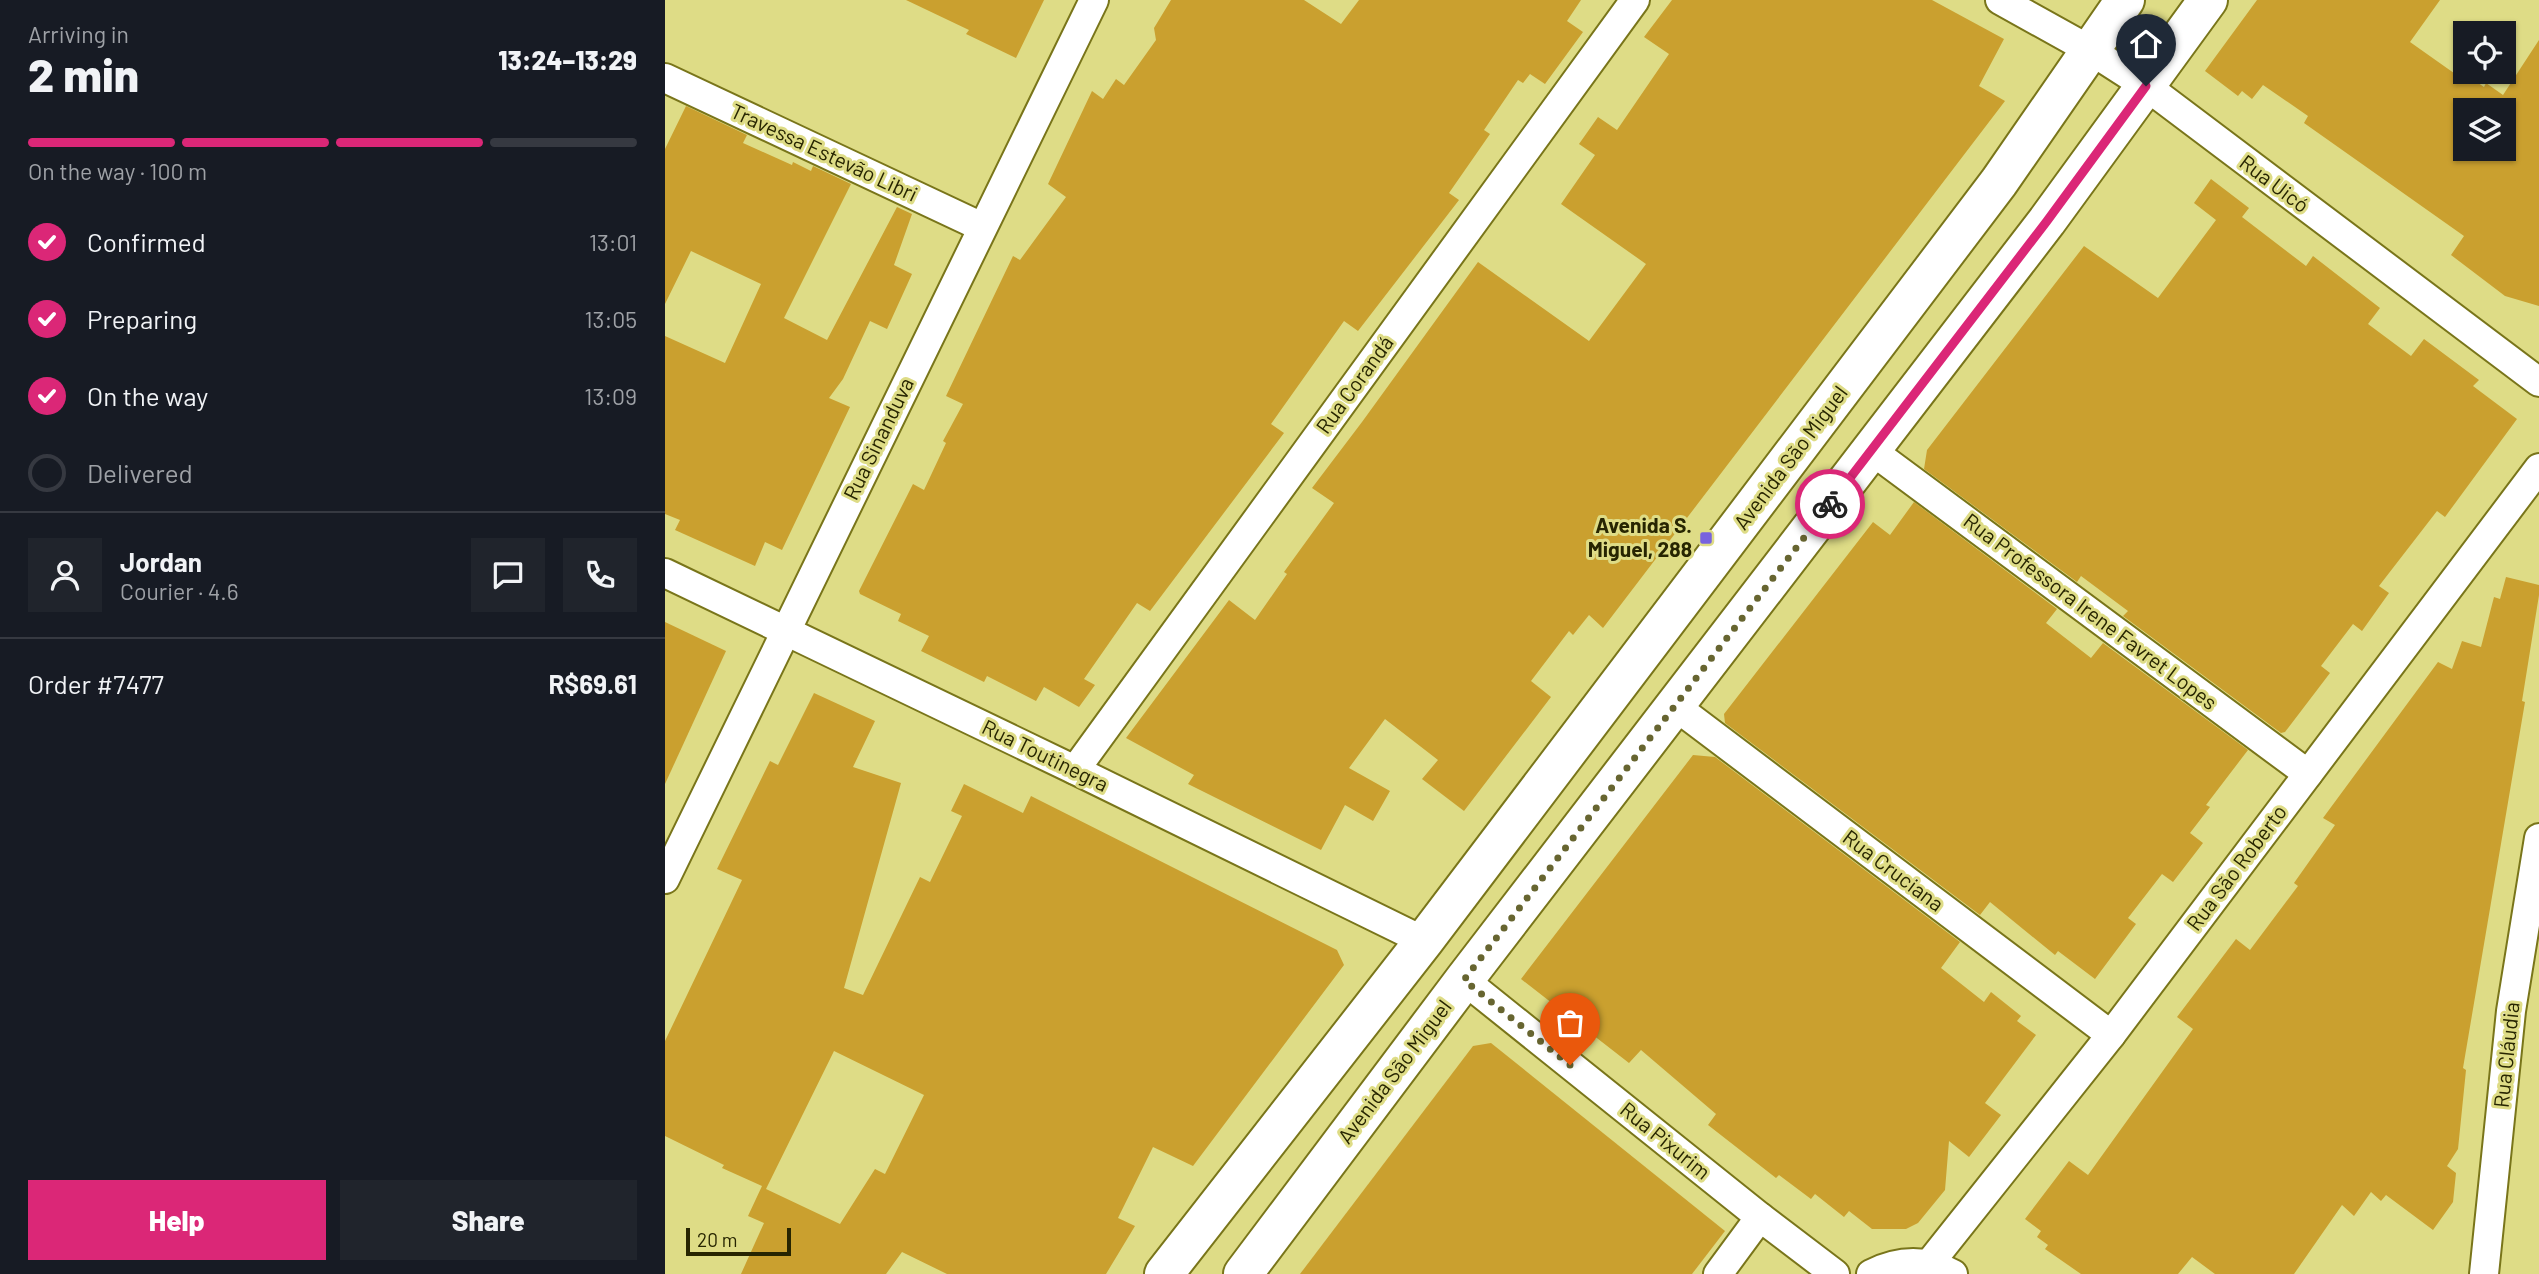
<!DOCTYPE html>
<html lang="en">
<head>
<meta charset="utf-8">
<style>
  body { margin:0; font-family:Barlow,sans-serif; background:#20242c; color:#f1f3f6; height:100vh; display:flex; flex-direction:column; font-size:26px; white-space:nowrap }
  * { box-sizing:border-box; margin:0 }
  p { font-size:23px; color:#9ea1a6 }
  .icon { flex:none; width:38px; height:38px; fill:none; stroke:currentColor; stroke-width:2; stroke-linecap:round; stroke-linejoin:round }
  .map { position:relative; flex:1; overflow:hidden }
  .details { display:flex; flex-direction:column; background:#171b24; width:665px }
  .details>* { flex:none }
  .fabs { position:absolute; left:1788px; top:21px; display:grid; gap:14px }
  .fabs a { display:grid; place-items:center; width:63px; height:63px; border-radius:0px; background:#171b24; box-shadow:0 2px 5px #0004; font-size:35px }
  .scale { position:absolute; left:21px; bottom:18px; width:105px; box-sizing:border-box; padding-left:7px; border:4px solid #272501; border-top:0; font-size:19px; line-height:24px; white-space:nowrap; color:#272501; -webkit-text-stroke:5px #dedc86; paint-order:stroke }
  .pin { position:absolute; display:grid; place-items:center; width:60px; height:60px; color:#fff; margin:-72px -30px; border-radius:50% 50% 50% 0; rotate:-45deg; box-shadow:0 0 7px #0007 }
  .pin .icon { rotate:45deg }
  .courier { position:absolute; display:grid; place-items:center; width:70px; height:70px; margin:-35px; border:5px solid #db2777; border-radius:50%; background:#fff; color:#222; box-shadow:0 2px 9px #0007 }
  .head em { font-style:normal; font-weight:800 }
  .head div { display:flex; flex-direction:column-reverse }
  .head { display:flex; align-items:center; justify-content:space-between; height:119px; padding:0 28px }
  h1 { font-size:46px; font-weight:800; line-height:52px }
  .bar { display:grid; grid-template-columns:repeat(4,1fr); gap:10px 7px; align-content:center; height:84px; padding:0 28px }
  .bar i { height:9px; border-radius:5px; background:#363941 }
  .bar .selected { background:#db2777 }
  .bar p { grid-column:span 4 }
  .line { display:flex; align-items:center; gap:18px; padding:0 28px; border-top:2px solid #363941 }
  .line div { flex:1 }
  .round { display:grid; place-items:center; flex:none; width:74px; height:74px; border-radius:0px; background:#20242c }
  ol { padding:0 28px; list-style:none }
  li { display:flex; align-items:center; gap:21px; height:77px }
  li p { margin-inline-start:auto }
  li .icon { padding:7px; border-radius:50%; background:#db2777; color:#fff; stroke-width:4 }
  li:last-child { color:#9ea1a6 }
  li i { width:38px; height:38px; border:4px solid #363941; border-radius:50% }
  .button { display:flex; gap:14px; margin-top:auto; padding:14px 28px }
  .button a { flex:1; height:80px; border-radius:0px; background:#db2777; color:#fff; font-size:28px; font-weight:800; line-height:80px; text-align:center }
  .button a+a { background:#20242c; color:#f1f3f6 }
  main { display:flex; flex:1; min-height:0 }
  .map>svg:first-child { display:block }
</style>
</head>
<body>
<main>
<section class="details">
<div class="head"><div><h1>2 min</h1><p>Arriving in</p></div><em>13:24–13:29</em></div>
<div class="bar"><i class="selected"></i><i class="selected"></i><i class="selected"></i><i></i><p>On the way · 100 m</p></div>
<ol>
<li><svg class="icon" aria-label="check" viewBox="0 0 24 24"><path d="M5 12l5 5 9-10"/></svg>Confirmed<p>13:01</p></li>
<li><svg class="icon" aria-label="check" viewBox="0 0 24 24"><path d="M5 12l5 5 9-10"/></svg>Preparing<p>13:05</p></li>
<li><svg class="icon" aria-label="check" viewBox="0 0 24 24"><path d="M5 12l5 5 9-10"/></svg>On the way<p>13:09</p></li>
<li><i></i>Delivered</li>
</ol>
<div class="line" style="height:126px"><a class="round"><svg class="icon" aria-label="person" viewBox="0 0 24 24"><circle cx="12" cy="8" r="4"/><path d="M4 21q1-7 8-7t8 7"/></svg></a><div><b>Jordan</b><p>Courier · 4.6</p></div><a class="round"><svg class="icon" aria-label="chat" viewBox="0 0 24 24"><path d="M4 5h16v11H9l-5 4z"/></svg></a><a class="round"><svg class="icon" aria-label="phone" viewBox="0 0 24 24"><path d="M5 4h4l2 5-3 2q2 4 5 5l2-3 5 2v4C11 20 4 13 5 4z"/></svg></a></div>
<div class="line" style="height:91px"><div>Order #7477</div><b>R$69.61</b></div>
<div class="button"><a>Help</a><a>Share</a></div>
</section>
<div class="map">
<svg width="1874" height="1274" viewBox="0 0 1874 1274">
  <rect width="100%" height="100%" fill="#dedc86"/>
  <!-- building -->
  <g fill="#caa02f" fill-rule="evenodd">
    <polygon points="241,0 379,0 351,58 301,34 304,30"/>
    <polygon points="506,0 639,0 676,24 694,0 916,0 902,21 918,32 880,84 865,74 858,83 853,80 819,130 825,134 784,193 794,200 693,331 679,321 606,424 619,433 485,611 472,603 419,679 430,685 414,707 379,687 371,701 322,676 319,682 256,651 264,636 233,621 236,614 195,594 194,591 248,484 259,490 281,443 278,441 298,404 281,396 348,256 355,260 401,197 383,184 427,91 438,99 451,79 459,85 491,40 489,28"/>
    <polygon points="1007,0 1267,0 1339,39 1314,86 1340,101 938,628 924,615 908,635 904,631 866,681 886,697 799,811 757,779 773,760 720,719 684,768 725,791 708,821 680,805 656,850 523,784 529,775 461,738 564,600 590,620 622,574 619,572 669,503 647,488 697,422 813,262 924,341 981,264 896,204 930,155 914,144 933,117 952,130 1004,54 979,37"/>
    <path d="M 1592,0 L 1775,0 L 1745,42 L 1803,83 L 1806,78 L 1819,87 L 1821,83 L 1838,95 L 1874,40 L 1874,306 L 1840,296 L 1786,255 L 1799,236 L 1639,123 L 1643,116 L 1598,85 L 1587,99 L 1577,91 L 1573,96 L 1540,71 ZM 1801,110 L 1839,110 L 1839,149 L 1801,149 Z"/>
    <polygon points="21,106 82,135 78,143 127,165 128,162 146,171 148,166 186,184 119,318 162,340 232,207 247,214 229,265 247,274 222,329 205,321 178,379 164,398 185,407 117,550 100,542 90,566 10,530 15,520 0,514 0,336 60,363 96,284 26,251 0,304 0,149"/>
    <polygon points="1546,179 1584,208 1577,217 1641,266 1648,256 1715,308 1703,324 1746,356 1759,339 1814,380 1808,386 1852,419 1780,517 1772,511 1714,586 1724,593 1697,631 1688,624 1656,666 1665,673 1620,732 1616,733 1458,616 1463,611 1416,576 1412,582 1259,469 1262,450 1419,246 1493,298 1551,220 1529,203"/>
    <polygon points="1249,502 1392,609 1381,623 1426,658 1438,643 1583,750 1541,805 1545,807 1525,833 1538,843 1508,882 1497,874 1463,918 1471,924 1430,979 1393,951 1390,955 1325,902 1315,915 1060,723 1059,714 1208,522 1225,535"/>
    <polygon points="1841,577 1874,585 1874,595 1857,701 1860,702 1798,1068 1801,1070 1793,1149 1782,1166 1791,1173 1788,1202 1768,1230 1721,1195 1716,1201 1706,1192 1689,1216 1677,1205 1629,1274 1550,1274 1527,1257 1513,1274 1416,1274 1380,1249 1383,1245 1372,1237 1376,1231 1360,1219 1404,1161 1423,1175 1528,1029 1512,1017 1571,939 1585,950 1633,886 1629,883 1670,825 1658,818 1773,662 1787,669 1797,641 1816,647 1829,597 1835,599"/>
    <polygon points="0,622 61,651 0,784"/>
    <path d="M 149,693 L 210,721 L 188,767 L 236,783 L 179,988 L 198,995 L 255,877 L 265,882 L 297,816 L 286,811 L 299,784 L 358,813 L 366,796 L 672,950 L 679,965 L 528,1166 L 488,1147 L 453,1218 L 470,1226 L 441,1274 L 282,1274 L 237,1252 L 221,1274 L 76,1274 L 99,1223 L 83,1216 L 97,1186 L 57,1168 L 59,1165 L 0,1136 L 0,1041 L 77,880 L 52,869 L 105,761 L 113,765 ZM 169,1051 L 259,1095 L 220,1174 L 210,1169 L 175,1224 L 101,1189 Z"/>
    <polygon points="1028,755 1050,757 1295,942 1276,968 1319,1002 1326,992 1356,1016 1352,1021 1371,1035 1320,1103 1336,1115 1304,1157 1284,1141 1280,1190 1253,1223 1241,1229 1207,1229 1184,1211 1179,1217 1150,1194 1146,1199 1114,1175 1111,1178 1043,1125 1051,1114 976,1050 964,1063 856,979"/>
    <polygon points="826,1043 1060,1231 1027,1274 635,1274 808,1046"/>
  </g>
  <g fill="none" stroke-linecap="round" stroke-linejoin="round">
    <!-- minor casing -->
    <g stroke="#79751a" stroke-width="32">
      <g id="minor">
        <polyline points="1335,0 1425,50 1481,86 1874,382"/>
        <polyline points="0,78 317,227"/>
        <polyline points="1206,450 1643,774"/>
        <polyline points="0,573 410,770 759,941"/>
        <polyline points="1010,706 1446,1035"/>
        <polyline points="410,770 970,0"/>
        <polyline points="0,879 429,0"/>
        <polyline points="799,980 1095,1217 1170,1274"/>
        <polyline points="1264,1264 1446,1035 1874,468"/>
        <polyline points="1053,1274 1095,1217"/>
        <path d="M 1206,1274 C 1234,1260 1261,1259 1288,1274"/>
        <polyline points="1819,1274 1846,1011 1874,838"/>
      </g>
    </g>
    <!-- secondary casing -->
    <g stroke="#79751a" stroke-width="42">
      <g id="secondary">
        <polyline points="499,1274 759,941 1334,182 1460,0"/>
        <polyline points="578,1274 799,980 1382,221 1543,0"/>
      </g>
    </g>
    <!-- minor -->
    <use href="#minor" stroke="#fff" stroke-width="28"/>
    <!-- secondary -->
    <use href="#secondary" stroke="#fff" stroke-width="38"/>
  </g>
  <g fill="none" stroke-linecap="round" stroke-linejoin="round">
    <!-- done -->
    <polyline stroke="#676530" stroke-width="7" stroke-dasharray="0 12.6" points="905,1065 799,980 1165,504"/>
    <!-- route -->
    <polyline stroke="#db2777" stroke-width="9" points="1165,504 1382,221 1481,86"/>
  </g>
  <!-- markers -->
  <rect fill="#7863de" stroke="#dedc86" stroke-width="2.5" x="1034" y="531" width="14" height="14" rx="3.5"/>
  <g text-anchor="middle" stroke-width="6" stroke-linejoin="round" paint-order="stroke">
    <!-- street labels -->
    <g font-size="21" fill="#272501" stroke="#dedc86">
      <text transform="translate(159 153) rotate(25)" y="7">Travessa Estevão Libri</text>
      <text transform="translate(1609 184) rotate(37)" y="7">Rua Uicó</text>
      <text transform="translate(690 385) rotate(-54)" y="7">Rua Corandá</text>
      <text transform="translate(214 439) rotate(-64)" y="7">Rua Sinanduva</text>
      <text transform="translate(1126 458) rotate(-53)" y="7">Avenida São Miguel</text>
      <text transform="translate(1425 612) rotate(37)" y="7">Rua Professora Irene Favret Lopes</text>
      <text transform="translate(380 756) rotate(26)" y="7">Rua Toutinegra</text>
      <text transform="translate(1572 868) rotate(-53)" y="7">Rua São Roberto</text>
      <text transform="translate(1228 871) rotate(37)" y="7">Rua Cruciana</text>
      <text transform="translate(1842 1055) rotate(-84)" y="7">Rua Cláudia</text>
      <text transform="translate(730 1072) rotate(-53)" y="7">Avenida São Miguel</text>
      <text transform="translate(1000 1141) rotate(39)" y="7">Rua Pixurim</text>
    </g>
    <!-- poi labels -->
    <g font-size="21" font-weight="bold" fill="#272501" stroke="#dedc86" text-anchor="end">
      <text x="1027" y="533">Avenida S.<tspan x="1027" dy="24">Miguel, 288</tspan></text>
    </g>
  </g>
</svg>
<div class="fabs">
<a><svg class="icon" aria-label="locate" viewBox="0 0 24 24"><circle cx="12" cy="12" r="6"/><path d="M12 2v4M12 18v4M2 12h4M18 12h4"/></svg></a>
<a><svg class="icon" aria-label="layers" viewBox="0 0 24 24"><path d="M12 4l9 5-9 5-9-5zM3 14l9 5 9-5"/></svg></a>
</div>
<div class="scale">20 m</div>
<div class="pin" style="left:905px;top:1065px;background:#ea580c"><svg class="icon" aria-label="bag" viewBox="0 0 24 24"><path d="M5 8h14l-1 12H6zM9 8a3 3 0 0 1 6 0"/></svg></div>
<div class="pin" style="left:1481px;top:86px;background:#1f2937"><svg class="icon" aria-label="home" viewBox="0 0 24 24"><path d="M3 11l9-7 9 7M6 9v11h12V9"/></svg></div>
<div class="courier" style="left:1165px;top:504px"><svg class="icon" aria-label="bike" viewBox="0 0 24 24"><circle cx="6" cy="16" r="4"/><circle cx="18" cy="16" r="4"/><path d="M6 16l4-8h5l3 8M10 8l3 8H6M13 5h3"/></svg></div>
</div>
</main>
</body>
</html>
